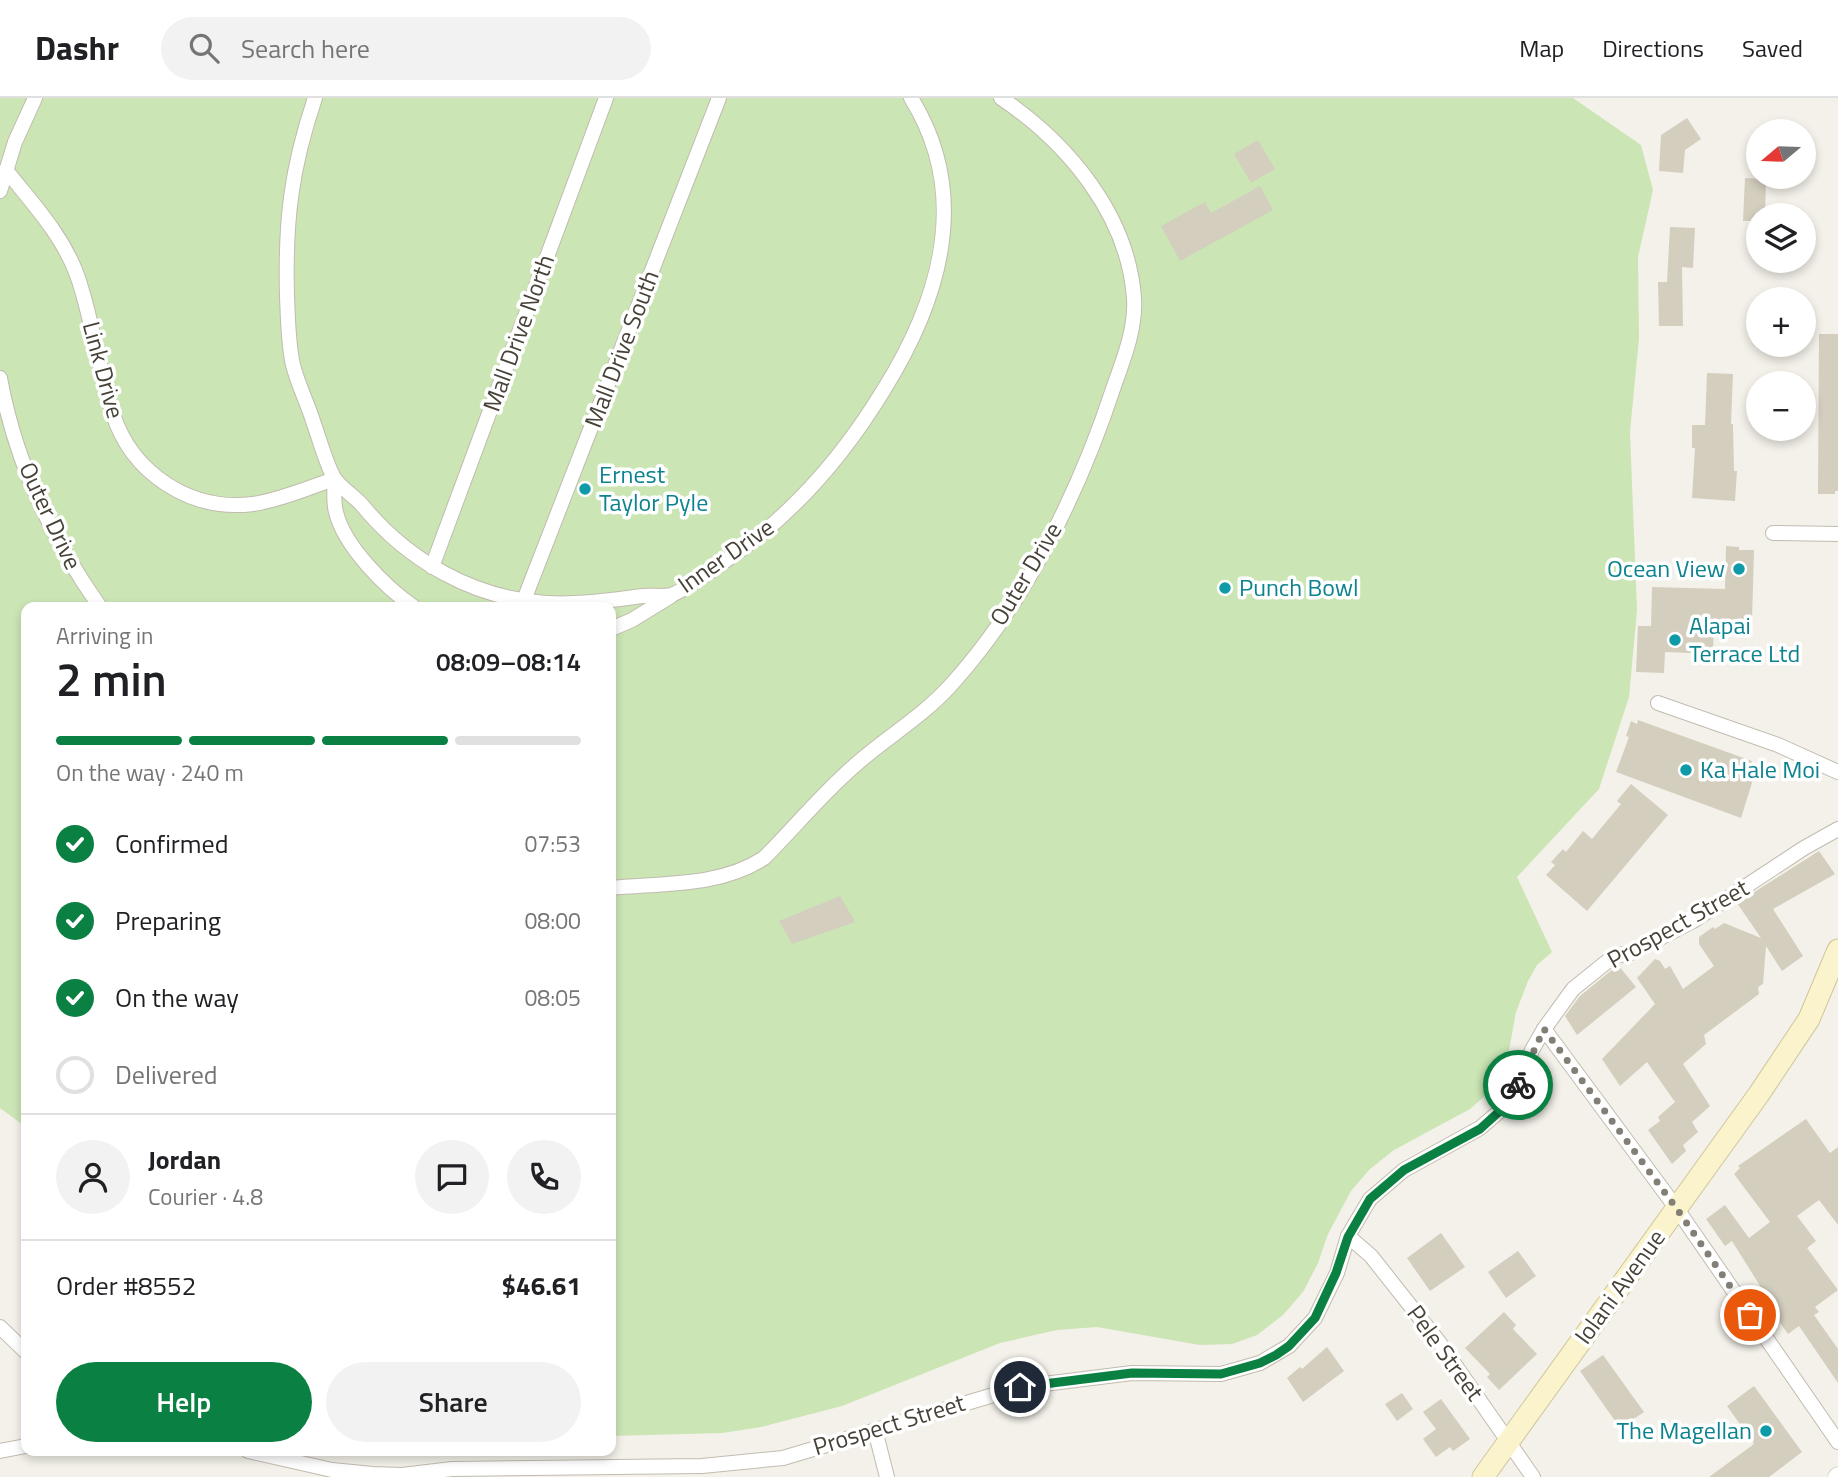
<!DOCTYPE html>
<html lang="en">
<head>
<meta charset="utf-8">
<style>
  body { margin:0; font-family:"Titillium Web",sans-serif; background:#f2f2f2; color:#202124; height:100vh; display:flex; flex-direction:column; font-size:26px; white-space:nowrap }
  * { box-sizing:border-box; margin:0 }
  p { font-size:23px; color:#757577 }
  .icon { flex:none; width:38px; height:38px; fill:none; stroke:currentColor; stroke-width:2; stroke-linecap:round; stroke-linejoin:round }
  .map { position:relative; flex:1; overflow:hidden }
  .side { position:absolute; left:21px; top:504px; width:595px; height:854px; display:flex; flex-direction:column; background:#fff; border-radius:14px; box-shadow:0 4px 10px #0003 }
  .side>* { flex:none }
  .needle { width:46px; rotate:251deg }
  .tools { position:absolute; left:1746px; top:21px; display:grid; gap:14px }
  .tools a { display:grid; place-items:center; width:70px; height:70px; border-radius:50%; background:#fff; box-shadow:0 4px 10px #0003; font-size:35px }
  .pin { position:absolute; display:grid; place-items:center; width:60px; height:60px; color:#fff; margin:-30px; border:4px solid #fff; border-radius:50%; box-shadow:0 2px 7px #0007 }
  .courier { position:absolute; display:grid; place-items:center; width:70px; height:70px; margin:-35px; border:5px solid #0b8043; border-radius:50%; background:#fff; color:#222; box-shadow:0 2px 9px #0007 }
  .headline em { font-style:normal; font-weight:600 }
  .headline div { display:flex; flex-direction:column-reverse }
  .headline { display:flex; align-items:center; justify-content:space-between; height:119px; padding:0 35px }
  h1 { font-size:46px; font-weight:600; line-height:52px }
  .bar { display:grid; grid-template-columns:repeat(4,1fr); gap:10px 7px; align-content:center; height:84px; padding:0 35px }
  .bar i { height:9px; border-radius:5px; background:#e0e0e0 }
  .bar .on { background:#0b8043 }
  .bar p { grid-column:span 4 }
  .line { display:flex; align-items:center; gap:18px; padding:0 35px; border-top:2px solid #e0e0e0 }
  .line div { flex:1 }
  .round { display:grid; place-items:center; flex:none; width:74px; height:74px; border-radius:37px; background:#f2f2f2 }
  ol { padding:0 35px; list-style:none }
  li { display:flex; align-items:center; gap:21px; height:77px }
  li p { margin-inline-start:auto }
  li .icon { padding:7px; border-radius:50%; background:#0b8043; color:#fff; stroke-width:4 }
  li:last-child { color:#757577 }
  li i { width:38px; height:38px; border:4px solid #e0e0e0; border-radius:50% }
  .action { display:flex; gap:14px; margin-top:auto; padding:14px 35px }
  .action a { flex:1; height:80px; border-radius:42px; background:#0b8043; color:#fff; font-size:28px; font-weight:600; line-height:80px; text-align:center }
  .action a+a { background:#f2f2f2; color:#202124 }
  header { display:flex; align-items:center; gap:42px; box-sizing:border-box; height:98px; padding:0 35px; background:#fff; border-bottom:2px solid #e0e0e0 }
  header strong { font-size:33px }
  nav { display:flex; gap:38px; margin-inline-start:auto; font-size:24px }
  .search { width:490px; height:63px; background:#f2f2f2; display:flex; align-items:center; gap:18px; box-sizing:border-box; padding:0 24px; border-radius:38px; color:#757577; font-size:26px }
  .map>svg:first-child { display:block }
</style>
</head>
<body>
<header>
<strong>Dashr</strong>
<div class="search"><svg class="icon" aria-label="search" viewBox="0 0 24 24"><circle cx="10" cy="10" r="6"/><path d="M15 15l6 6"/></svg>Search here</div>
<nav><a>Map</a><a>Directions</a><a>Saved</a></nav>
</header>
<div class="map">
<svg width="1838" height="1379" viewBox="0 0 1838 1379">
  <rect width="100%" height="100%" fill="#f3f1e9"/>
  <!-- green -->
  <polygon fill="#cbe5b5" points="0,0 1573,0 1641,47 1653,92 1638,159 1639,240 1630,334 1637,512 1629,599 1599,691 1517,779 1552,854 1537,867 1528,883 1516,914 1508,958 1487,996 1470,1011 1394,1052 1370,1071 1351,1093 1328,1136 1318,1165 1303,1194 1283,1217 1257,1237 1232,1246 1200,1247 1097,1229 1057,1232 1000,1245 842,1308 761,1329 722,1335 611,1338 611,509 26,509 26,1029 0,1010"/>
  <!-- building -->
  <g fill="#d4cebf">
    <polygon points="1687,20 1701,41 1685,52 1683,75 1659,73 1661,37"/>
    <polygon points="1258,42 1275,71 1251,85 1234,56"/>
    <polygon points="1745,80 1766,81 1765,117 1759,117 1759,123 1743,123"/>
    <polygon points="1260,88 1273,112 1180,163 1161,128 1205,104 1211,115"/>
    <polygon points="1670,129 1695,130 1693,170 1682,169 1683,228 1659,228 1658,184 1667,184"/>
    <polygon points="1819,236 1838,236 1838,393 1835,393 1835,396 1818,396"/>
    <polygon points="1707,275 1733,276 1731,326 1733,326 1734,373 1737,373 1735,403 1692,400 1695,350 1692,350 1692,327 1705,327"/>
    <polygon points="1726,448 1739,449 1739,452 1754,452 1752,523 1714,522 1713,556 1665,554 1664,575 1636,574 1638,528 1651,528 1652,489 1725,491"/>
    <polygon points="1638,622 1752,663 1751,667 1757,669 1741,720 1616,674 1629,639 1626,638 1631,623 1637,626"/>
    <polygon points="1631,686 1668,717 1587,813 1546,777 1555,767 1551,764 1563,751 1566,754 1583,733 1592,741 1621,706 1617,703"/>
    <polygon points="1819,753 1835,776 1773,811 1803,858 1782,873 1766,848 1763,886 1758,889 1759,896 1704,937 1706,946 1683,966 1710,1008 1692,1024 1698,1034 1683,1047 1686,1053 1672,1066 1648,1032 1660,1023 1658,1019 1675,1004 1647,964 1620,988 1602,961 1655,906 1637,880 1655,861 1660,863 1665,871 1670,868 1683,891 1714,868 1699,846 1699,839 1713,829 1715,831 1724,825 1761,840 1737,805"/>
    <polygon points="840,798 855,824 792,846 779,823"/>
    <polygon points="1618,867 1636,889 1577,937 1565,918 1580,898"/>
    <polygon points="1806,1021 1830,1055 1838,1049 1838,1127 1819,1102 1797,1118 1816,1143 1807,1150 1838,1192 1815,1209 1819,1214 1814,1217 1838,1251 1838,1285 1799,1228 1788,1236 1758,1194 1762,1191 1732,1143 1725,1148 1706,1121 1725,1107 1749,1140 1770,1124 1734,1076 1740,1070 1738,1068"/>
    <polygon points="1441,1135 1465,1169 1430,1193 1407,1160"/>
    <polygon points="1518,1153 1536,1178 1506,1200 1488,1174"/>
    <polygon points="1504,1214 1516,1227 1513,1231 1537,1256 1499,1292 1487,1279 1490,1276 1465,1250"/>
    <polygon points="1327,1249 1344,1273 1303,1304 1287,1280 1300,1269 1302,1271"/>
    <polygon points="1603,1257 1644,1314 1620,1330 1580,1273"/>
    <polygon points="1754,1288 1802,1354 1769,1379 1709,1379 1754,1346 1727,1308"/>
    <polygon points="1402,1295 1413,1311 1397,1323 1385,1306"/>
    <polygon points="1441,1301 1470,1341 1453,1353 1450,1349 1436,1359 1423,1341 1436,1331 1423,1314"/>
  </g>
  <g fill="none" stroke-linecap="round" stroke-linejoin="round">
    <!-- minor casing -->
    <g stroke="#c1bcaf" stroke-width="16">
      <g id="minor">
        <path d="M 315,0 C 291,71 285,123 287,198 C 288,220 288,245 293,267 C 298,287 308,306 314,326 C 320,343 325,362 333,378 C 339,389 353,397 362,407 C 408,463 473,500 546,505 C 579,507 611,502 643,498 C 652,497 662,499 671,497 C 685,493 732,458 746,448 C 802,406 847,352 883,293 C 940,202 972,98 911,0"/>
        <path d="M 6,72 C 32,105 62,136 77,177 C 93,222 98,271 113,316 C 132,375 190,414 253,406 C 280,402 308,390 334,381 C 335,391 333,404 336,414 C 344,448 386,490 414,509"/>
        <polyline points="0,93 15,44 35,0"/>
        <path d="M 0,280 C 15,363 52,441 100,509"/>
        <polyline points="1773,435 1838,436"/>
        <polyline points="432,469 606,0"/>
        <polyline points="524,502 719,0"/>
        <polyline points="611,531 632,522 671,498"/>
        <polyline points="1658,605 1778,647 1838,674"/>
        <path d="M 611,790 C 662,785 720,789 764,760 C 794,730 821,697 853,669 C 884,641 922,619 950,588 C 1025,506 1080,392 1114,288 C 1124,260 1136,230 1134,200 C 1128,117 1068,45 1001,0"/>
        <polyline points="1544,931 1677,1111 1838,1344"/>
        <polyline points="1348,1138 1371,1158 1439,1244 1533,1379"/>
        <polyline points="0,1229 26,1254"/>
        <polyline points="875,1332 887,1379"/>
        <polyline points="0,1353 26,1348"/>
        <polyline points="248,1353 332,1372 373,1376 402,1377 452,1371 702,1368 783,1360 1020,1289 1132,1275 1221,1276 1260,1265 1289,1248 1315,1220 1337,1175 1348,1138 1370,1101 1404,1072 1480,1030 1501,1012 1520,984 1532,952 1544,931 1573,891 1614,858 1631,855 1693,823 1804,750 1838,731"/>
      </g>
    </g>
    <!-- tertiary casing -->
    <g stroke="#c1bcaf" stroke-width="19">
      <polyline id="tertiary" points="1837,1379 1838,1378"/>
    </g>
    <!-- secondary casing -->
    <g stroke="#d0c69c" stroke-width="23">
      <polyline id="secondary" points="1483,1379 1759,996 1809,921 1838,852"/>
    </g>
    <!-- minor -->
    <use href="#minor" stroke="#fff" stroke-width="14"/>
    <!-- tertiary -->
    <use href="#tertiary" stroke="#fff" stroke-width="18"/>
    <!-- secondary -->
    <use href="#secondary" stroke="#fbf3cc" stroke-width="21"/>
  </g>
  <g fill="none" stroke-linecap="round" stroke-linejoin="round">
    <!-- done -->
    <polyline stroke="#837f76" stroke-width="7" stroke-dasharray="0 12.6" points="1518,987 1544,931 1677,1111 1750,1217"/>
    <!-- route -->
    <polyline stroke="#0b8043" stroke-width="9" points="1020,1289 1132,1275 1221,1276 1260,1265 1276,1257 1289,1248 1315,1220 1336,1175 1348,1139 1370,1101 1404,1072 1480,1031 1501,1012 1518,987"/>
  </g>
  <!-- markers -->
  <g fill="#0f9aa8" stroke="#fff" stroke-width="2.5">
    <circle cx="585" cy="391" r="7"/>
    <circle cx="1739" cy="471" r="7"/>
    <circle cx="1225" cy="490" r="7"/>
    <circle cx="1675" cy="542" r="7"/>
    <circle cx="1686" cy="672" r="7"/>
    <circle cx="1766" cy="1333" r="7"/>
  </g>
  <g text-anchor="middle" stroke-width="7" stroke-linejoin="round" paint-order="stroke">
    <!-- street labels -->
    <g font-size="24" fill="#474238" stroke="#fff">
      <text transform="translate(519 235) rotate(-70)" y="8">Mall Drive North</text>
      <text transform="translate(622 251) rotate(-69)" y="8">Mall Drive South</text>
      <text transform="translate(103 272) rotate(75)" y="8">Link Drive</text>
      <text transform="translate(50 418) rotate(65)" y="8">Outer Drive</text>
      <text transform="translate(726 458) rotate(-35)" y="8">Inner Drive</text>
      <text transform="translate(1026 476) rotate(-59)" y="8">Outer Drive</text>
      <text transform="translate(1678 826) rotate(-29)" y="8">Prospect Street</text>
      <text transform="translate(1620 1189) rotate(-54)" y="8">Iolani Avenue</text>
      <text transform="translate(1445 1255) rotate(54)" y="8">Pele Street</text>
      <text transform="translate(889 1327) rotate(-17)" y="8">Prospect Street</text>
    </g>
    <!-- culture labels -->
    <g font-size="24" fill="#0d838f" stroke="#fff" text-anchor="start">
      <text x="599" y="385">Ernest<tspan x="599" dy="28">Taylor Pyle</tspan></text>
      <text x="1725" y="479" text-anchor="end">Ocean View</text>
      <text x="1239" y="498">Punch Bowl</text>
      <text x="1689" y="536">Alapai<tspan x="1689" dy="28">Terrace Ltd</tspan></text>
      <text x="1700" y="680">Ka Hale Moi</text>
      <text x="1752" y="1341" text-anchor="end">The Magellan</text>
    </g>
  </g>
</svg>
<div class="tools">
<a><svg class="needle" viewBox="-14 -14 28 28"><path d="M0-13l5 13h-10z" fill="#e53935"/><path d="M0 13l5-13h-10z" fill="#757577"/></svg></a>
<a><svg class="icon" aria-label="layers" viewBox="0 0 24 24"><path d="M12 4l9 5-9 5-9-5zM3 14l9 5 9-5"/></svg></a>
<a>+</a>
<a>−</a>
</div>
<div class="pin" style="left:1750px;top:1217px;background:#ea580c"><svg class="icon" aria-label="bag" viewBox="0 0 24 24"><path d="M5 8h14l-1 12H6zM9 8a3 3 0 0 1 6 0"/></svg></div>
<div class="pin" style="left:1020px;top:1289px;background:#1f2937"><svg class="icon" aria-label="home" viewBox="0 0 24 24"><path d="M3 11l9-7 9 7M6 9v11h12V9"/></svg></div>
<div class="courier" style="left:1518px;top:987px"><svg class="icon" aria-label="bike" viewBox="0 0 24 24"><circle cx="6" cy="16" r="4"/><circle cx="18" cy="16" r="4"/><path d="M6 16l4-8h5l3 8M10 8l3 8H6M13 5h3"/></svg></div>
<section class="side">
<div class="headline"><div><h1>2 min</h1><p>Arriving in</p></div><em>08:09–08:14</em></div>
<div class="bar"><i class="on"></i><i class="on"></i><i class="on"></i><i></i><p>On the way · 240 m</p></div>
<ol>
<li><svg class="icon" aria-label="check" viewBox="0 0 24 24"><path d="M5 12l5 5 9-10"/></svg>Confirmed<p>07:53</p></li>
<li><svg class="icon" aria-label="check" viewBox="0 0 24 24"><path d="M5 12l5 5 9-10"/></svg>Preparing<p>08:00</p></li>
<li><svg class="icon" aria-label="check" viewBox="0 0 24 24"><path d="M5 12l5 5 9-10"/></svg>On the way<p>08:05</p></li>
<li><i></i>Delivered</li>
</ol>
<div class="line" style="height:126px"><a class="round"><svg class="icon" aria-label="person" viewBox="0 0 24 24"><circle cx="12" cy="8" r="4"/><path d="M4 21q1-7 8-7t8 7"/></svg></a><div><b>Jordan</b><p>Courier · 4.8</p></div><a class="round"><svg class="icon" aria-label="chat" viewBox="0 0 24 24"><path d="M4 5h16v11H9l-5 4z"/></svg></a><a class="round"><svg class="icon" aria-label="phone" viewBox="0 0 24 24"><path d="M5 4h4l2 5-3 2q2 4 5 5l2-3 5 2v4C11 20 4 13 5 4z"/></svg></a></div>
<div class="line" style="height:91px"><div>Order #8552</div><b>$46.61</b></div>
<div class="action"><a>Help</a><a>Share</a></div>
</section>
</div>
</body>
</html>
